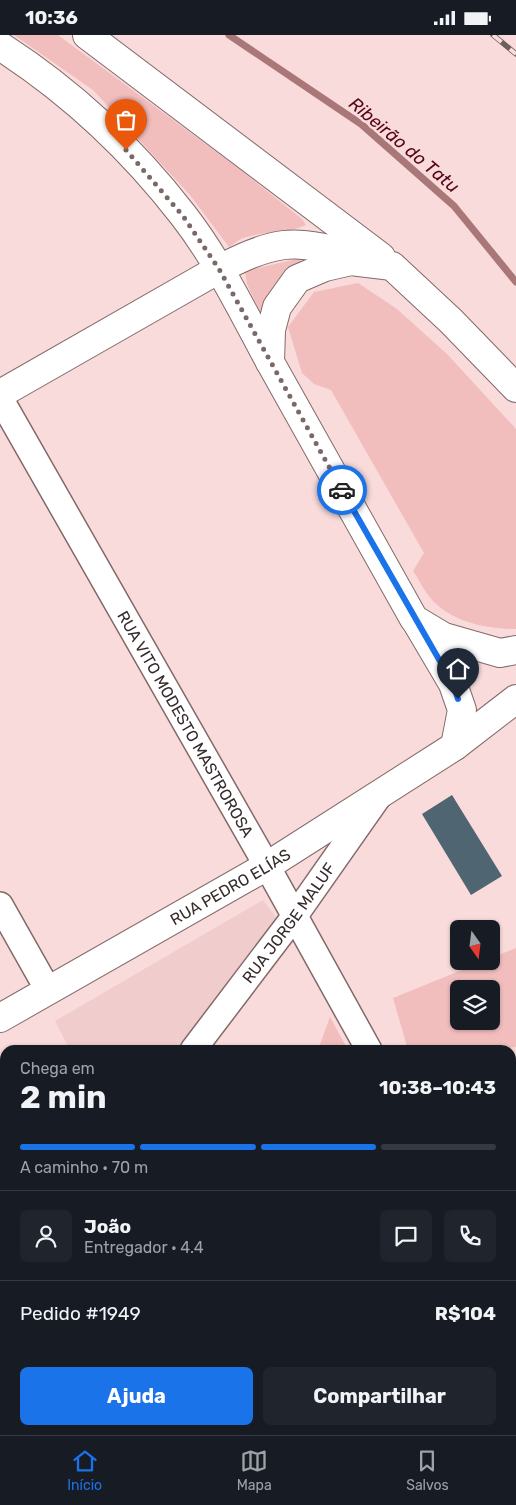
<!DOCTYPE html>
<html lang="pt">
<head>
<meta charset="utf-8">
<style>
  body { margin:0; font-family:Rubik,sans-serif; background:#20242c; color:#f1f3f6; height:100vh; display:flex; flex-direction:column; font-size:19px; white-space:nowrap }
  * { box-sizing:border-box; margin:0 }
  p { font-size:16px; color:#9ea1a6 }
  .icon { flex:none; width:28px; height:28px; fill:none; stroke:currentColor; stroke-width:2; stroke-linecap:round; stroke-linejoin:round }
  .map { position:relative; flex:1; overflow:hidden }
  .panel { position:absolute; left:0px; top:1010px; width:516px; height:390px; display:flex; flex-direction:column; background:#171b24; border-radius:15px 15px 0 0; box-shadow:0 1px 4px #0004 }
  .panel>* { flex:none }
  .needle { width:32px; rotate:166deg }
  .tools { position:absolute; left:450px; top:885px; display:grid; gap:10px }
  .tools a { display:grid; place-items:center; width:50px; height:50px; border-radius:8px; background:#171b24; box-shadow:0 1px 4px #0004; font-size:25px }
  .pin { position:absolute; display:grid; place-items:center; width:42px; height:42px; color:#fff; margin:-51px -21px; border-radius:50% 50% 50% 0; rotate:-45deg; box-shadow:0 0 5px #0007 }
  .pin .icon { rotate:45deg }
  .courier { position:absolute; display:grid; place-items:center; width:50px; height:50px; margin:-25px; border:4px solid #1a73e8; border-radius:50%; background:#fff; color:#222; box-shadow:0 1px 6px #0007 }
  .overview em { font-style:normal; font-weight:700 }
  .overview div { display:flex; flex-direction:column-reverse }
  .overview { display:flex; align-items:center; justify-content:space-between; height:85px; padding:0 20px }
  h1 { font-size:32px; font-weight:700; line-height:38px }
  .bar { display:grid; grid-template-columns:repeat(4,1fr); gap:8px 5px; align-content:center; height:60px; padding:0 20px }
  .bar i { height:6px; border-radius:4px; background:#363941 }
  .bar .selected { background:#1a73e8 }
  .bar p { grid-column:span 4 }
  .line { display:flex; align-items:center; gap:12px; padding:0 20px; border-top:1px solid #363941 }
  .line div { flex:1 }
  .round { display:grid; place-items:center; flex:none; width:52px; height:52px; border-radius:8px; background:#20242c }
  .button { display:flex; gap:10px; margin-top:auto; padding:10px 20px }
  .button a { flex:1; height:58px; border-radius:8px; background:#1a73e8; color:#fff; font-size:20px; font-weight:700; line-height:58px; text-align:center }
  .button a+a { background:#20242c; color:#f1f3f6 }
  .status { display:flex; justify-content:space-between; align-items:center; height:35px; padding:0 25px; background:#171b24; direction:ltr }
  .status svg { height:14px; fill:currentColor }
  .menu { display:flex; justify-content:space-around; align-items:center; height:70px; border-top:1px solid #363941; background:#171b24; font-size:14px; color:#9ea1a6 }
  .menu a { display:grid; justify-items:center; gap:2px }
  .menu .selected { color:#1a73e8 }
  .map>svg:first-child { display:block }
</style>
</head>
<body>
<div class="status"><b>10:36</b><svg viewBox="0 0 49 12"><path d="M0 12V9h3v3zM5 12V6h3v6zM10 12V3h3v9zM15 12V0h3v12zM26 1h20v11H26zM47 4h2v5h-2z"/></svg></div>
<div class="map">
<svg width="516" height="1400" viewBox="0 0 516 1400">
  <rect width="100%" height="100%" fill="#f9dbdb"/>
  <!-- built -->
  <polygon fill="#f1cccc" points="263,865 278,885 177,1015 70,1015 55,986"/>
  <!-- green -->
  <g fill="#f2bdbd" fill-rule="evenodd">
    <path d="M 14,0 L 58,0 L 238,133 L 302,184 L 306,190 C 286,199 263,196 243,203 C 238,205 234,209 229,212 L 190,160 L 93,55 Z"/>
    <polygon points="297,224 301,225 299,229 261,279 247,249 245,236"/>
    <path d="M 358,248 L 397,274 L 447,319 L 516,394 L 516,594 C 488,594 456,588 435,568 C 426,560 420,546 413,536 L 424,518 L 331,355 L 314,349 L 302,338 L 288,292 L 314,257 Z"/>
    <path d="M 516,913 L 516,1012 L 478,1015 L 408,1015 L 393,963 L 484,926 L 491,926 L 491,923 ZM 459,954 L 491,954 L 491,986 L 459,986 Z"/>
    <polygon points="330,982 348,1015 318,1015"/>
    <polygon points="132,1395 313,1395 314,1400 132,1400"/>
  </g>
  <g fill="none" stroke-linecap="round" stroke-linejoin="round">
    <!-- stream -->
    <g stroke="#aa7778" stroke-width="7">
      <polyline points="229,0 361,89 454,171 516,247"/>
      <polyline points="263,1395 265,1400"/>
    </g>
  </g>
  <!-- building -->
  <polygon fill="#4f6571" points="452,760 502,841 471,860 422,779"/>
  <g fill="none" stroke-linecap="round" stroke-linejoin="round">
    <!-- street casing -->
    <g stroke="#836969" stroke-width="28">
      <g id="street">
        <path id="s1" d="M 0,363 L 267,831 L 369,1015"/>
        <polyline points="0,870 48,955"/>
        <path id="s2" d="M 193,1015 L 294,882 L 379,761"/>
        <polyline points="511,1127 516,1127"/>
        <polyline points="0,1271 5,1264"/>
        <polyline points="0,1361 5,1370"/>
        <polyline points="19,1395 22,1400"/>
        <polyline points="481,1395 482,1400"/>
      </g>
    </g>
    <!-- secondary casing -->
    <g stroke="#836969" stroke-width="30">
      <g id="secondary">
        <polyline points="87,0 381,222"/>
        <path d="M 0,11 C 70,56 132,114 183,180 C 218,225 243,277 270,327"/>
        <polyline points="516,353 451,286 392,231 351,226 325,232 297,244 277,272 271,295 270,327 414,584 444,602 500,618 516,615"/>
        <path d="M 0,359 L 219,234 C 239,224 261,213 284,210 C 307,207 338,216 360,222"/>
        <polyline points="417,588 453,649 462,675 455,711"/>
        <path id="s3" d="M 0,983 L 267,831 L 455,711 L 516,664"/>
      </g>
    </g>
    <!-- street -->
    <use href="#street" stroke="#fff" stroke-width="25"/>
    <!-- secondary -->
    <use href="#secondary" stroke="#fff" stroke-width="28"/>
    <!-- rail casing -->
    <g stroke="#6f5e5e" stroke-width="5.5">
      <polyline id="rail" points="493,0 516,19"/>
    </g>
    <!-- rail -->
    <use href="#rail" stroke="#f9dbdb" stroke-width="4" stroke-dasharray="11" stroke-linecap="butt"/>
  </g>
  <g fill="none" stroke-linecap="round" stroke-linejoin="round">
    <!-- done -->
    <polyline stroke="#7b6969" stroke-width="5" stroke-dasharray="0 9" points="126,115 183,181 219,234 342,455"/>
    <!-- route -->
    <polyline stroke="#1a73e8" stroke-width="6" points="342,455 453,649 458,664"/>
  </g>
  <g text-anchor="middle" stroke-width="5" stroke-linejoin="round" paint-order="stroke">
    <!-- street labels -->
    <g font-size="16" fill="#372c2c" stroke="#f9dbdb">
      <text dy="6" stroke="none"><textPath href="#s1" startOffset="375">RUA VITO MODESTO MASTROROSA</textPath></text>
      <text dy="6" stroke="none"><textPath href="#s3" startOffset="265">RUA PEDRO ELÍAS</textPath></text>
      <text dy="6" stroke="none"><textPath href="#s2" startOffset="159">RUA JORGE MALUF</textPath></text>
    </g>
    <!-- water labels -->
    <g font-size="18" font-style="italic" fill="#570516" stroke="#f9dbdb">
      <text transform="translate(404 110) rotate(40)" y="6">Ribeirão do Tatu</text>
    </g>
  </g>
</svg>
<div class="tools">
<a><svg class="needle" viewBox="-14 -14 28 28"><path d="M0-13l5 13h-10z" fill="#e53935"/><path d="M0 13l5-13h-10z" fill="#9ea1a6"/></svg></a>
<a><svg class="icon" aria-label="layers" viewBox="0 0 24 24"><path d="M12 4l9 5-9 5-9-5zM3 14l9 5 9-5"/></svg></a>
</div>
<div class="pin" style="left:126px;top:115px;background:#ea580c"><svg class="icon" aria-label="bag" viewBox="0 0 24 24"><path d="M5 8h14l-1 12H6zM9 8a3 3 0 0 1 6 0"/></svg></div>
<div class="pin" style="left:458px;top:664px;background:#1f2937"><svg class="icon" aria-label="home" viewBox="0 0 24 24"><path d="M3 11l9-7 9 7M6 9v11h12V9"/></svg></div>
<div class="courier" style="left:342px;top:455px"><svg class="icon" aria-label="car" viewBox="0 0 24 24"><path d="M5 17H2v-5l4-1 3-4h7l3 4 3 1v5h-3M9 17h6M6 11h13"/><circle cx="7" cy="17" r="2"/><circle cx="17" cy="17" r="2"/></svg></div>
<section class="panel">
<div class="overview"><div><h1>2 min</h1><p>Chega em</p></div><em>10:38–10:43</em></div>
<div class="bar"><i class="selected"></i><i class="selected"></i><i class="selected"></i><i></i><p>A caminho · 70 m</p></div>
<div class="line" style="height:90px"><a class="round"><svg class="icon" aria-label="person" viewBox="0 0 24 24"><circle cx="12" cy="8" r="4"/><path d="M4 21q1-7 8-7t8 7"/></svg></a><div><b>João</b><p>Entregador · 4.4</p></div><a class="round"><svg class="icon" aria-label="chat" viewBox="0 0 24 24"><path d="M4 5h16v11H9l-5 4z"/></svg></a><a class="round"><svg class="icon" aria-label="phone" viewBox="0 0 24 24"><path d="M5 4h4l2 5-3 2q2 4 5 5l2-3 5 2v4C11 20 4 13 5 4z"/></svg></a></div>
<div class="line" style="height:65px"><div>Pedido #1949</div><b>R$104</b></div>
<div class="button"><a>Ajuda</a><a>Compartilhar</a></div>
</section>
</div>
<nav class="menu">
<a class="selected"><svg class="icon" aria-label="home" viewBox="0 0 24 24"><path d="M3 11l9-7 9 7M6 9v11h12V9"/></svg>Início</a>
<a><svg class="icon" aria-label="map" viewBox="0 0 24 24"><path d="M3 6l6-2 6 2 6-2v14l-6 2-6-2-6 2zM9 4v14M15 6v14"/></svg>Mapa</a>
<a><svg class="icon" aria-label="saved" viewBox="0 0 24 24"><path d="M7 4h10v16l-5-4-5 4z"/></svg>Salvos</a>
</nav>
</body>
</html>
